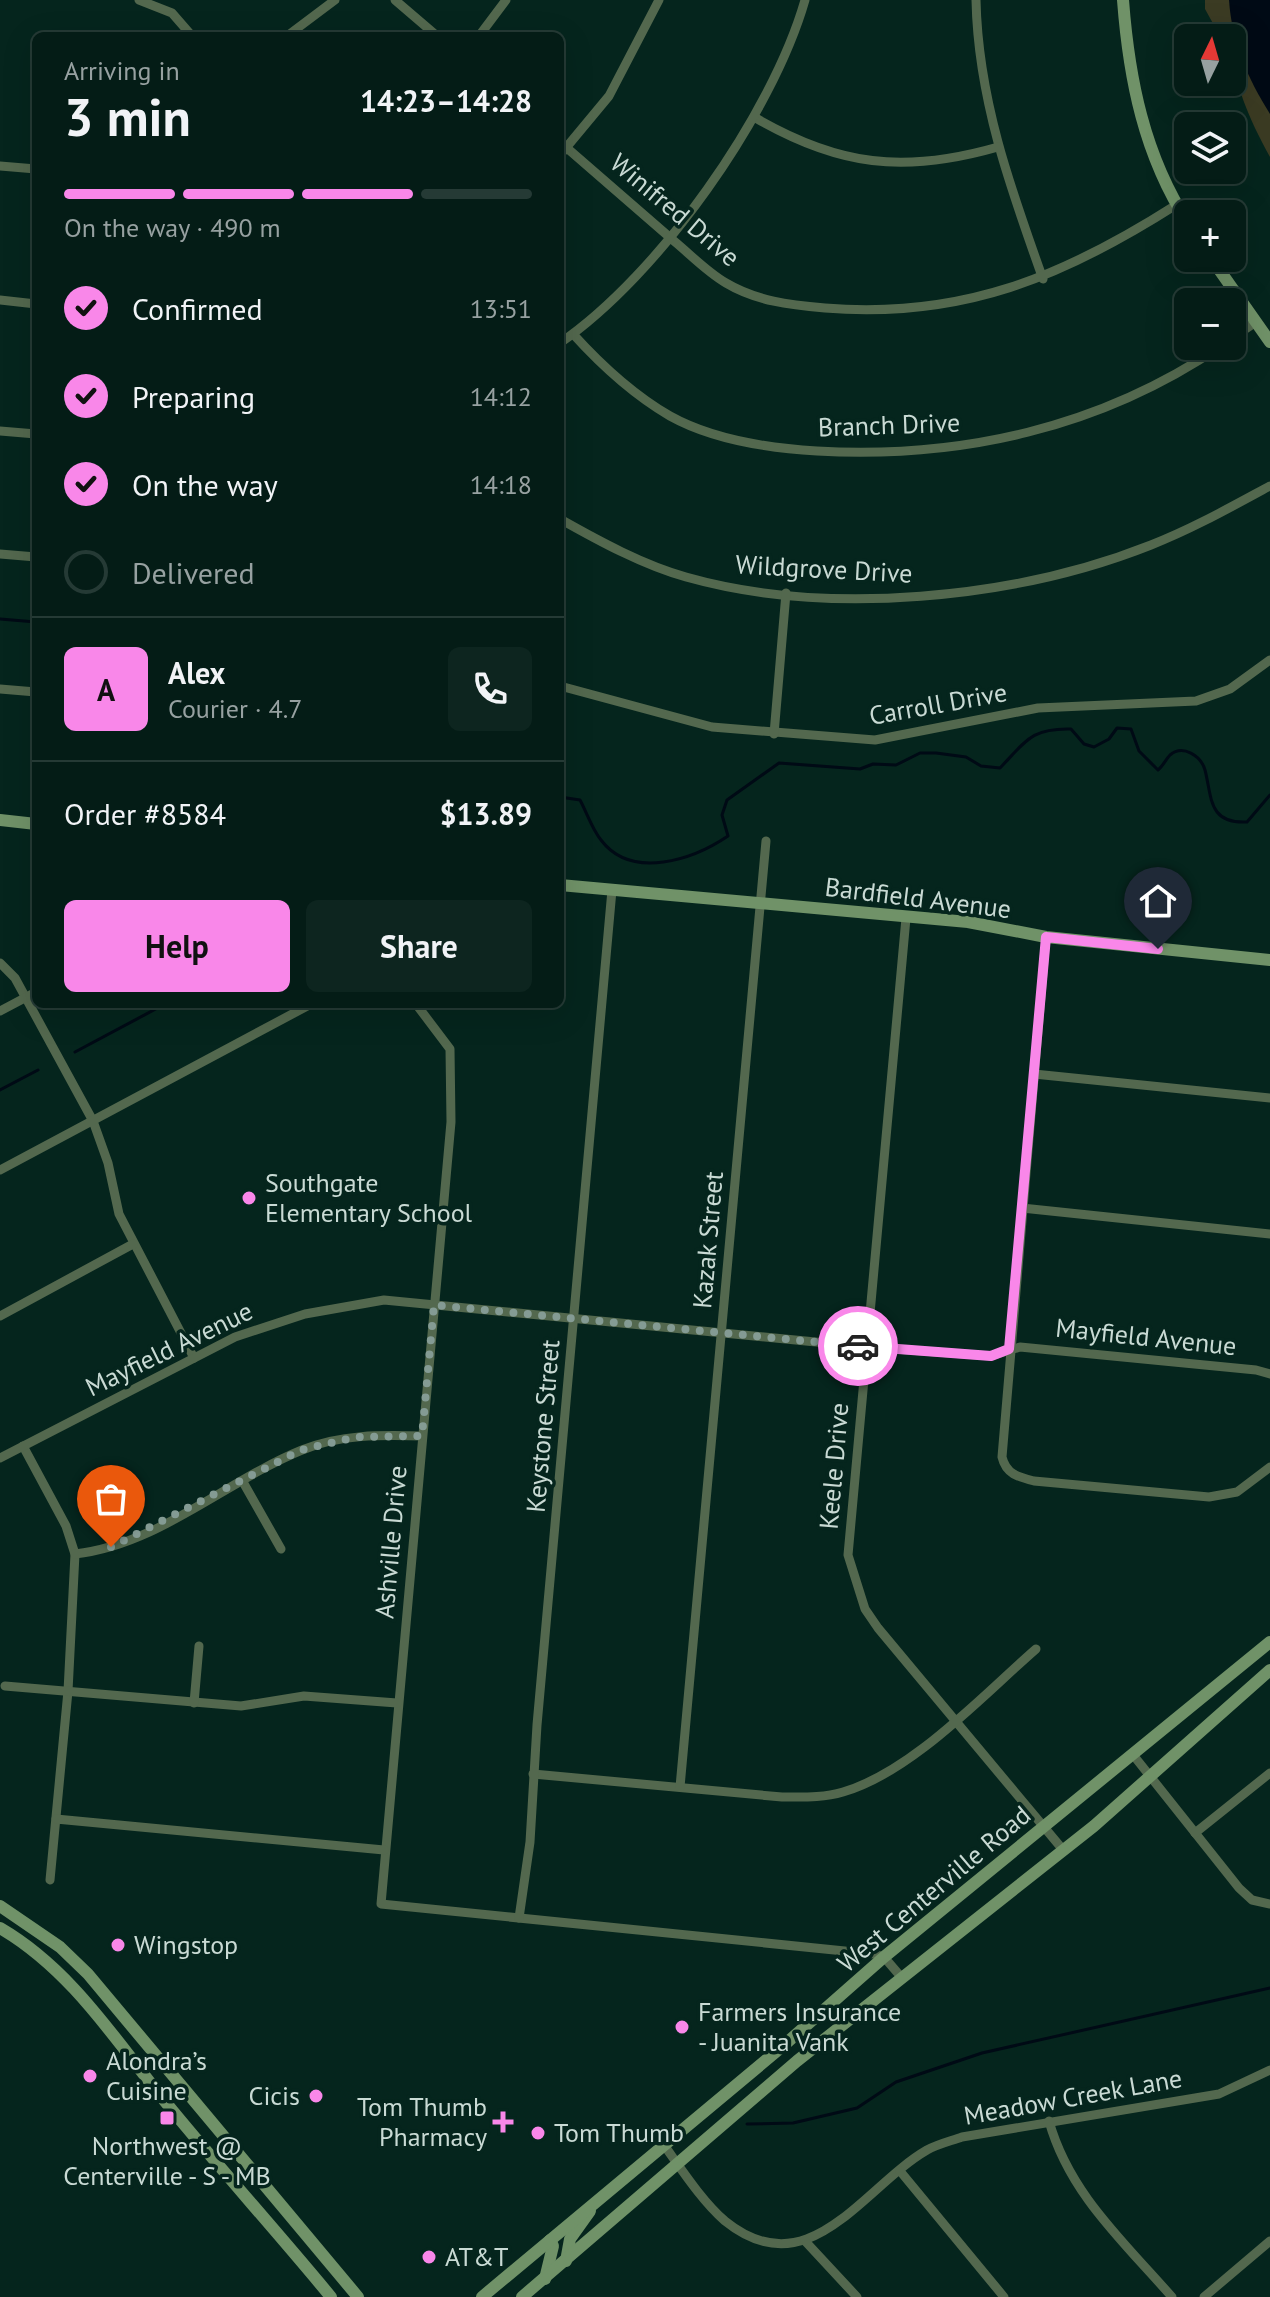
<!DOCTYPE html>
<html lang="en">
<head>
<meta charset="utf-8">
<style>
  body { margin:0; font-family:"PT Sans",sans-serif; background:#0d251f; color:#f1f3f6; height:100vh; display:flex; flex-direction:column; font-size:30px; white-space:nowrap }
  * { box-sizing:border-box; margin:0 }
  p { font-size:26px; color:#97a1a1 }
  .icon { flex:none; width:44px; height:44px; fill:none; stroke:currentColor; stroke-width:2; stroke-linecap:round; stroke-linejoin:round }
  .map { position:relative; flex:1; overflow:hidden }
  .details { position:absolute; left:32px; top:32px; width:532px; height:976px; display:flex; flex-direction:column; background:#041c16; border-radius:12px; box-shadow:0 8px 32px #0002,0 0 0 2px #253a35 }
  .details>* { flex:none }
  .needle { width:52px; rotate:5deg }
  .controls { position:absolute; left:1174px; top:24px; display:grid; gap:16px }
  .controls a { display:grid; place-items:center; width:72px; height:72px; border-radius:12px; background:#041c16; box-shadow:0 8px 32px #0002,0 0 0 2px #253a35; font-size:40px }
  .pin { position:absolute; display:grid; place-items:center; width:68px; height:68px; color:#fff; margin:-82px -34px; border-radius:50% 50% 50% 0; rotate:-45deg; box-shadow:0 0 8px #0007 }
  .pin .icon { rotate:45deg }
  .courier { position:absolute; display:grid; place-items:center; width:80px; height:80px; margin:-40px; border:6px solid #f987e9; border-radius:50%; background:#fff; color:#222; box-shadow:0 2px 10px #0007 }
  .summary em { font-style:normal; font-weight:700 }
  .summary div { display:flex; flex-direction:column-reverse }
  .summary { display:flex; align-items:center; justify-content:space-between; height:136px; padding:0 32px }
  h1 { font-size:52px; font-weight:700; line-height:60px }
  .bar { display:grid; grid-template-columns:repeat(4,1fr); gap:12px 8px; align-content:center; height:96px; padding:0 32px }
  .bar i { height:10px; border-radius:6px; background:#253a35 }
  .bar .selected { background:#f987e9 }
  .bar p { grid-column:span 4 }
  .line { display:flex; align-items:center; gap:20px; padding:0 32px; border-top:2px solid #253a35 }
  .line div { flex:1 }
  .round { display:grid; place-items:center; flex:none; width:84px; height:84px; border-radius:12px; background:#0d251f }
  ol { padding:0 32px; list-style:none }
  li { display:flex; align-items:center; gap:24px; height:88px }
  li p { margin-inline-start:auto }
  li .icon { padding:8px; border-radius:50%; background:#f987e9; color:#111; stroke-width:4 }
  li:last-child { color:#97a1a1 }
  li i { width:44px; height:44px; border:4px solid #253a35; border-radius:50% }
  .cta { display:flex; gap:16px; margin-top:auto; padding:16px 32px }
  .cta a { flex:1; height:92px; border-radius:12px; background:#f987e9; color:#111; font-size:32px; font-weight:700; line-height:92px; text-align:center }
  .cta a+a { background:#0d251f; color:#f1f3f6 }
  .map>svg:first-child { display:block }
</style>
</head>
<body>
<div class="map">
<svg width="1270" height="2297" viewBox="0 0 1270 2297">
  <rect width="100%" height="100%" fill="#05251d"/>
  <!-- green -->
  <path fill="#3b3b23" d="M 1205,0 L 1270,0 L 1270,157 C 1249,118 1232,82 1232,38 L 1221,38 L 1205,9 Z"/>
  <!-- water -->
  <path fill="#000a15" d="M 1229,0 L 1270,0 L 1270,114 C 1247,77 1232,43 1229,0 Z"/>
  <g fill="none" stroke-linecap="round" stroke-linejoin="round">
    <!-- stream -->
    <g stroke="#000a15" stroke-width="3">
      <polyline points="0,619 36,622"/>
      <path d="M 560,797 L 580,800 C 587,813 592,829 601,840 C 632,881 694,859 728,836 L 722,815 L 727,800 L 779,763 L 860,769 L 873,764 L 896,765 L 920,753 L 936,753 L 966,757 L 981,766 L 1000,768 C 1026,741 1031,728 1071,729 L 1084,744 L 1094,747 L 1109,739 L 1117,728 L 1131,729 L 1139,751 L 1158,770 C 1163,766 1166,759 1170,755 C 1183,744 1201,756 1205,770 C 1212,797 1208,824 1247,822 L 1270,795"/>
      <polyline points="75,1052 165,1004"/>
      <polyline points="0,1090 38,1070"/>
      <polyline points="747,2124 793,2123 857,2108 896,2082 982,2053 1270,1988"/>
    </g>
    <!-- street -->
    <g stroke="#53684e" stroke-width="9">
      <polyline points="139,0 172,13 192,36"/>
      <polyline points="395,0 437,36"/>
      <path d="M 976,0 C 978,98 1010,187 1043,279"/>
      <polyline points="287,36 335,0"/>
      <polyline points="479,36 506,0"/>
      <path d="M 754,117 C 838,166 904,174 998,147"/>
      <path d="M 560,142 C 598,175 636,208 674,241 C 691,255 707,272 726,283 C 756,301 790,305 825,308 C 962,319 1063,277 1176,205"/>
      <polyline points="560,155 609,96 659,0"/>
      <polyline points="0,166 36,169"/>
      <polyline points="0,300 36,304"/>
      <path d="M 573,334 C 602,366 632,394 670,416 C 713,440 767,448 817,451 C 961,459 1100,428 1221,346"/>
      <polyline points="1232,338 1256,322"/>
      <path d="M 560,343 C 659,275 772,115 805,0"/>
      <polyline points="0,431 36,434"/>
      <path d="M 560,519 C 599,541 643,565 686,577 C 828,617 1015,599 1151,545 C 1192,529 1231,507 1270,486"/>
      <polyline points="0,554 36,557"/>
      <polyline points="560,686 712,727 875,740 1038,708 1196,701 1230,689 1270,660"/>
      <polyline points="0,689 36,692"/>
      <polyline points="774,734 786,593"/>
      <polyline points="906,918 848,1555 865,1609 878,1628 1064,1851"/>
      <path d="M 1046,937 L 1002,1457 C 1006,1474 1018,1477 1034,1481 L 1209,1497 L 1237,1492 L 1270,1467"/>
      <polyline points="0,963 15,978 93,1121 108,1163 119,1214 194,1358"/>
      <polyline points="416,1004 450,1049 451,1122 381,1904 874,1954 884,1957 902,1978"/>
      <polyline points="0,1011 36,992"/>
      <polyline points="1034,1074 1270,1098"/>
      <polyline points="0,1170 311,1004"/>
      <polyline points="1022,1208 1270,1234"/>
      <polyline points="0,1316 133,1244"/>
      <polyline points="23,1446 66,1526 75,1554 68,1691 50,1880"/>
      <polyline points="0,1458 235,1337 305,1314 384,1300 867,1347 991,1356 1020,1347 1256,1370 1270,1374"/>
      <polyline points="243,1482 281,1549"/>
      <path d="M 75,1554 C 158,1545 226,1481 302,1450 C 341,1434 381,1435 422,1436"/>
      <polyline points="5,1686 241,1706 304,1696 397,1703"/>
      <polyline points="194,1703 199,1646"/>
      <polyline points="1134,1756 1239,1888 1252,1900 1270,1904"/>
      <path d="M 533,1774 L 782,1797 C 803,1797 823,1798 843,1792 C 912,1772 982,1696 1036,1649"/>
      <polyline points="680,1787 766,841"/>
      <polyline points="56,1819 384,1850"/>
      <polyline points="1195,1833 1270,1773"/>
      <polyline points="519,1918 530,1842 537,1725 612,890"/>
      <path d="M 1049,2121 C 1069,2193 1123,2241 1172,2297"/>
      <path d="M 664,2145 C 682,2170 702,2201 725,2221 C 809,2289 863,2187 927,2150 C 938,2144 951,2141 962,2137 L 1219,2094 L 1270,2070"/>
      <polyline points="900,2171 1004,2297"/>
      <polyline points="805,2241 857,2297"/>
      <polyline points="1204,2297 1270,2241"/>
    </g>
    <!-- secondary -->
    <g stroke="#709268" stroke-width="12">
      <path d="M 1123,0 C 1129,79 1144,155 1188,223"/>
      <polyline points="1211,258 1270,342"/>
      <polyline points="0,820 36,824"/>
      <polyline points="560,885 968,922 1046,937 1270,960"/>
      <polyline points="0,1906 60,1947 88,1974 358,2297"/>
      <path d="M 0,1928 C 74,1971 119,2046 172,2110 C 224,2173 279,2234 331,2297"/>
      <polyline points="566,2261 570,2239 590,2211"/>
      <polyline points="545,2279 553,2246 550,2240"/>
      <polyline points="482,2297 783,2046 884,1957 1270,1642"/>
      <polyline points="522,2297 797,2061 1094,1826 1270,1670"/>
    </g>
  </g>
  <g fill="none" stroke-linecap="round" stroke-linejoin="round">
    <!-- done -->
    <polyline stroke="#849b94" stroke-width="8" stroke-dasharray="0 14.4" points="111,1547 301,1450 356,1437 422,1436 434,1305 858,1346"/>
    <!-- route -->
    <polyline stroke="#f987e9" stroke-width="10" points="858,1346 991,1356 1009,1349 1046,937 1158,949"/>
  </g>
  <!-- markers -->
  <g fill="#f987e9" stroke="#05251d" stroke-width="3">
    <circle cx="249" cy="1198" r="8"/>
    <circle cx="118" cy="1945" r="8"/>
    <circle cx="682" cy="2027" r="8"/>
    <circle cx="90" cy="2076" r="8"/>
    <circle cx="316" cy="2096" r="8"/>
    <rect x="159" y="2110" width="16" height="16" rx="4"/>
    <path d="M499 2110h8v8h8v8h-8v8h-8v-8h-8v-8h8z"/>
    <circle cx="538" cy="2133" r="8"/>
    <circle cx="429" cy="2257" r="8"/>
  </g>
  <g text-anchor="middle" stroke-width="7" stroke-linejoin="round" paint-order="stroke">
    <!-- street labels -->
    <g font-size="26" fill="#c9dad4" stroke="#05251d">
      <text transform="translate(675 210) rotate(40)" y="9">Winifred Drive</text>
      <text transform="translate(889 425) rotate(-2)" y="9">Branch Drive</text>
      <text transform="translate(824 569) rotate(3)" y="9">Wildgrove Drive</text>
      <text transform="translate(938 704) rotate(-10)" y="9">Carroll Drive</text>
      <text transform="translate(918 898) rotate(7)" y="9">Bardfield Avenue</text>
      <text transform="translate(708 1240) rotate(-85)" y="9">Kazak Street</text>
      <text transform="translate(1146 1337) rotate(6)" y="9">Mayfield Avenue</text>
      <text transform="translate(169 1349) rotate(-26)" y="9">Mayfield Avenue</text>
      <text transform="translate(543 1426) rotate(-85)" y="9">Keystone Street</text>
      <text transform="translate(834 1466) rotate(-85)" y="9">Keele Drive</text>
      <text transform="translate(391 1542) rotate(-85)" y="9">Ashville Drive</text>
      <text transform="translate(934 1889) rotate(-40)" y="9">West Centerville Road</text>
      <text transform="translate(1073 2097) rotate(-10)" y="9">Meadow Creek Lane</text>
    </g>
    <!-- poi labels -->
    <g font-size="26" fill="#c9dad4" stroke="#05251d" text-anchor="start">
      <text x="265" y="1192">Southgate<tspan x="265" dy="30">Elementary School</tspan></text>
      <text x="134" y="1954">Wingstop</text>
      <text x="698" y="2021">Farmers Insurance<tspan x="698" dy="30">- Juanita Vank</tspan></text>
      <text x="106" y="2070">Alondra’s<tspan x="106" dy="30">Cuisine</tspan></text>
      <text x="300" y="2105" text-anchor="end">Cicis</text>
      <text x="487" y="2116" text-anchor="end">Tom Thumb<tspan x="487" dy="30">Pharmacy</tspan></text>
      <text x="554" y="2142">Tom Thumb</text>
      <text x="167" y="2155" text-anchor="middle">Northwest @<tspan x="167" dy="30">Centerville - S - MB</tspan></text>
      <text x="445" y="2266">AT&amp;T</text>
    </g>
  </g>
</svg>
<div class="controls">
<a><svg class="needle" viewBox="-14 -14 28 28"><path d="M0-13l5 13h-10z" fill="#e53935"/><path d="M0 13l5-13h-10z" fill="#97a1a1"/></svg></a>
<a><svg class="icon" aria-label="layers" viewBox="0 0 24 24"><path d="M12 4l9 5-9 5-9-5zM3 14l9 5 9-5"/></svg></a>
<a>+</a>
<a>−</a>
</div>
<div class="pin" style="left:111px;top:1547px;background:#ea580c"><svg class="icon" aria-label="bag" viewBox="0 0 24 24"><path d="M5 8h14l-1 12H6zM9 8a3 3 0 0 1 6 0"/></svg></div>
<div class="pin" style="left:1158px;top:949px;background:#1f2937"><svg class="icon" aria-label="home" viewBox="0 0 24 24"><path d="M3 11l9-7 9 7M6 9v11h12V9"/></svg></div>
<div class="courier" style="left:858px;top:1346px"><svg class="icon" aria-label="car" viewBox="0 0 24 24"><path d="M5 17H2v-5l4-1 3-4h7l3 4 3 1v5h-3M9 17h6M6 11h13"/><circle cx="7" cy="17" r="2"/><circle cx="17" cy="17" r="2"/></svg></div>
<section class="details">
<div class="summary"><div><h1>3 min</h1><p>Arriving in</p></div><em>14:23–14:28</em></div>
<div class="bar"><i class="selected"></i><i class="selected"></i><i class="selected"></i><i></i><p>On the way · 490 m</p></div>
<ol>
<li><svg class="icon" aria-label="check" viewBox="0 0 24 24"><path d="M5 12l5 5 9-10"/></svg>Confirmed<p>13:51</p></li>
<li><svg class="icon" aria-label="check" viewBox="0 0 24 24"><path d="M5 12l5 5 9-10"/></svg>Preparing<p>14:12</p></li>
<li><svg class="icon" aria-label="check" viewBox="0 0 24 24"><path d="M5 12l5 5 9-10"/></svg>On the way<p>14:18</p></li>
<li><i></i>Delivered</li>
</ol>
<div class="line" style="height:144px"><b class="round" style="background:#f987e9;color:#111">A</b><div><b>Alex</b><p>Courier · 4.7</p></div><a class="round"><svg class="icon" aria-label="phone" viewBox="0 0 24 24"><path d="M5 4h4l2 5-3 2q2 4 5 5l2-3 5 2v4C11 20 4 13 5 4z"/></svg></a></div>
<div class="line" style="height:104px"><div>Order #8584</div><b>$13.89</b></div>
<div class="cta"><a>Help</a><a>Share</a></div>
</section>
</div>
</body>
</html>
